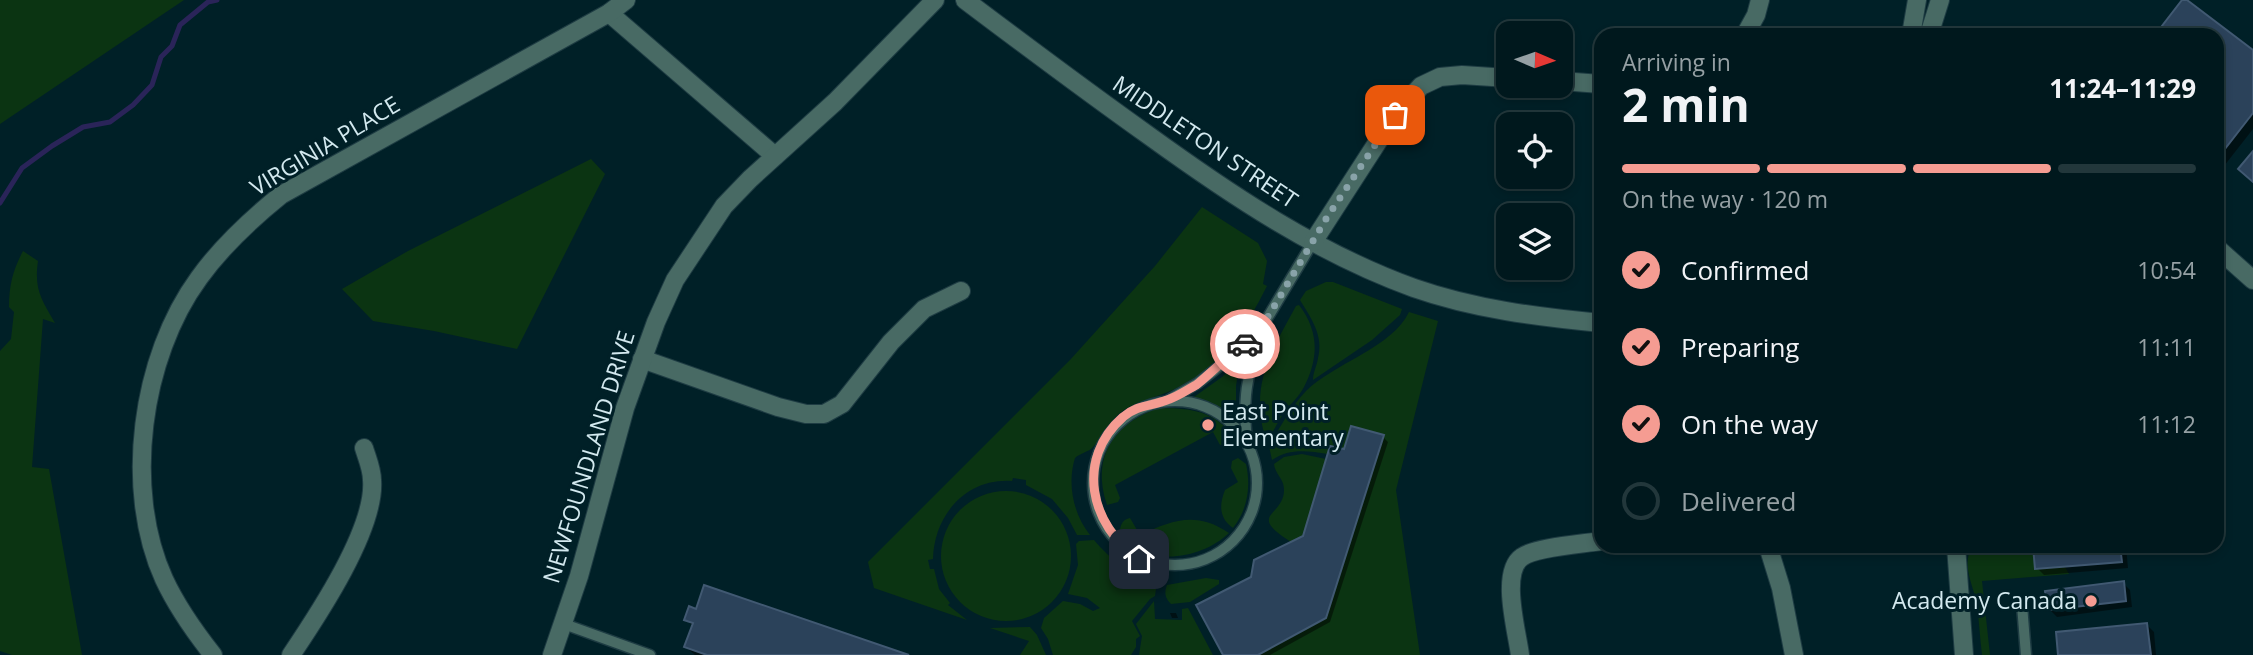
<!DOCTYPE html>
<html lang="en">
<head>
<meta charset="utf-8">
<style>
  body { margin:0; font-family:"Open Sans",sans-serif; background:#0e252a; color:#f1f3f6; height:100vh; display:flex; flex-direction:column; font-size:26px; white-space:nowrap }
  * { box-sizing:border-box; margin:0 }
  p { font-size:23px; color:#95a0a4 }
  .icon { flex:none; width:38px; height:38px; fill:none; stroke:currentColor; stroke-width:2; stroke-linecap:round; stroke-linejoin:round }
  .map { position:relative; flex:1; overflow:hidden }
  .details { position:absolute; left:1594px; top:28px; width:630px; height:525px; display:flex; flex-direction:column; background:#00181d; border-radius:21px; box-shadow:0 4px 10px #0003,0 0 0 2px #22373b }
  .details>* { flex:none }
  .needle { width:46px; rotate:92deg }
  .tools { position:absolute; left:1496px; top:21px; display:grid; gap:14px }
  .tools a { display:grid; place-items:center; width:77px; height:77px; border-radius:14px; background:#00181d; box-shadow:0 4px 10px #0003,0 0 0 2px #22373b; font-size:35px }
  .pin { position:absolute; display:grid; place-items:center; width:60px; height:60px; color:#fff; margin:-30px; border-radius:14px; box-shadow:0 4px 10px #0006 }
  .courier { position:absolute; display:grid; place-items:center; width:70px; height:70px; margin:-35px; border:5px solid #f59c92; border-radius:50%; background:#fff; color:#222; box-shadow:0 2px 9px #0007 }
  .summary em { font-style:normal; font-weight:700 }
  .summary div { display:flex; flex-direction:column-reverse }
  .summary { display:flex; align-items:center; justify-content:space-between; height:119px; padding:0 28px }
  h1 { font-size:46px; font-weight:700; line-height:52px }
  .bar { display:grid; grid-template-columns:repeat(4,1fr); gap:10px 7px; align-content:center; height:84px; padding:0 28px }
  .bar i { height:9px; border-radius:5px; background:#22373b }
  .bar .selected { background:#f59c92 }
  .bar p { grid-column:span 4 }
  ol { padding:0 28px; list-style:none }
  li { display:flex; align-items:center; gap:21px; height:77px }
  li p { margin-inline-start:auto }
  li .icon { padding:7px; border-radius:50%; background:#f59c92; color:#111; stroke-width:4 }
  li:last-child { color:#95a0a4 }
  li i { width:38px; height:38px; border:4px solid #22373b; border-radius:50% }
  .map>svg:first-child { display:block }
</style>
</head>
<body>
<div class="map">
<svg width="2253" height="655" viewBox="0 0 2253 655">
  <rect width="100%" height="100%" fill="#002027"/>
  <!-- green -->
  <g fill="#0b3412">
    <polygon points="0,0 184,0 0,124"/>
    <polygon points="591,159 605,174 517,349 434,331 373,321 342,289 408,251"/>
    <path d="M 1202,207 L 1258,243 L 1267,261 L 1263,284 L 1267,286 C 1246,328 1219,369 1175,389 C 1158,397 1140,400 1124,410 C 1109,419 1105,435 1093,447 C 1089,452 1080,453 1075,458 C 1067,483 1073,514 1090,535 L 1077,535 L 1068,518 L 1052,499 L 1026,485 L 1026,480 L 1013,478 L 1012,481 C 965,478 934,516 933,559 L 928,560 L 930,569 L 934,569 L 939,589 L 950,603 L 948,605 L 967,620 L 874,588 L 868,562 L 1070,360 L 1155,266 Z"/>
    <path d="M 23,251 L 38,261 C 34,289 41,299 55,323 L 43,319 L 32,467 L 49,469 L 82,655 L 12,655 L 0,651 L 0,351 L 11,339 L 14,312 L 9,307 C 9,285 13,270 23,251 Z"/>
    <path d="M 1326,282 L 1333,282 L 1402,309 L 1400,315 L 1372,340 L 1313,380 C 1313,372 1317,366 1318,358 C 1324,336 1311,318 1300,300 L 1306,291 Z"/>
    <path d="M 1299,305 C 1319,331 1319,358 1304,387 C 1299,397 1290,404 1284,413 C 1277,422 1274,433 1266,440 C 1249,385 1271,352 1296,306 Z"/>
    <path d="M 1409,312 L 1438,321 L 1396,490 L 1420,655 L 1258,655 L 1326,618 L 1384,436 L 1351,426 L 1344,449 L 1330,446 L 1328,454 C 1307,451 1290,448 1272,460 L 1269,446 C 1280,427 1291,407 1306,391 C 1333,364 1393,347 1409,312 Z"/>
    <polygon points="1240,360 1236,386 1236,419 1232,420 1220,410 1195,399 1194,397 1222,377"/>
    <path d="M 1159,408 C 1187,408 1211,410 1230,432 L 1227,444 L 1220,445 L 1213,432 L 1115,485 L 1120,498 L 1118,502 L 1107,505 C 1091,457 1113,423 1159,408 Z"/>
    <path d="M 1302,454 L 1326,459 L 1303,536 L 1291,542 C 1245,513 1285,517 1284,489 C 1284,479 1275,474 1274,464 L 1284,457 Z"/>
    <path d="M 1238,458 L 1246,464 C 1251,486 1248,509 1233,528 C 1219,518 1219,505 1225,490 L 1238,482 L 1231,468 L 1232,461 Z"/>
    <circle cx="1006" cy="556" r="65"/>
    <path d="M 1130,518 L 1140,535 C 1173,520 1196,511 1229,533 C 1201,560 1141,570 1120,529 C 1122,522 1123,520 1130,518 Z"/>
    <path d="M 1094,540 C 1111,560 1128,574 1154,578 L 1157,582 L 1155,596 L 1150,599 L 1132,621 L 1140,636 L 1136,639 L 1136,647 L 1131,655 L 1053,655 L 1048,639 L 1041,628 L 1044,618 L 1063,601 L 1080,604 L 1093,611 L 1100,608 L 1087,598 L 1068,594 L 1078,565 L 1076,544 L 1079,541 Z"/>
    <path d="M 1973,546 L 2033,546 L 2035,569 L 2065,567 L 2069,574 L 1982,581 L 1990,655 L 1982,655 C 1980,638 1979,621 1977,605 C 1974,586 1960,564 1973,546 Z"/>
    <path d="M 1206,578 L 1219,580 L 1219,584 L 1190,602 L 1171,604 C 1165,598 1164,593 1167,585 Z"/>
    <polygon points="1154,601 1155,619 1182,620 1182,609 1188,608 1213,655 1139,655 1142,636 1136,624"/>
    <polygon points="1030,627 1037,635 1046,655 1020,655 1029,641 990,628"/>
  </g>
  <!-- shadow -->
  <g fill="#0007">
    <polygon points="2184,0 2253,52 2253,129 2217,175 2217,35 2157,35"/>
    <polygon points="1383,437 1388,442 1330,622 1270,655 1225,655 1253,578 1305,537 1345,451"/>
    <polygon points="2035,546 2126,546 2128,568 2044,575 2037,568"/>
    <polygon points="2123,583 2130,590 2132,607 2057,617 2049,609"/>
    <polygon points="1170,613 1176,613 1178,618 1172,618"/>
    <polygon points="686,619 904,655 695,655 686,647 693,626"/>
    <polygon points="2147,625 2154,632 2156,655 2060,655"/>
  </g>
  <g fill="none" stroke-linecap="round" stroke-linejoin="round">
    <!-- stream -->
    <polyline stroke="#2a2459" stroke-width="5" points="0,203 22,168 52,146 83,127 110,122 133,105 152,85 161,57 172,46 180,25 208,2 217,0"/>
  </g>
  <!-- building -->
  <g fill="#2b425a" stroke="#415972" stroke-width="2">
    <polygon points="2182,0 2187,0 2253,50 2253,113 2217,159 2217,35 2155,35"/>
    <polygon points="2253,151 2253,182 2238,169"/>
    <polygon points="1351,426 1384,435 1326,618 1258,655 1223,655 1196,605 1251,577 1254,560 1303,536 1330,446 1344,449"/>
    <polygon points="2033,546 2120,546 2122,562 2035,569"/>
    <polygon points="2124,581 2126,601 2048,610 2045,591"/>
    <polygon points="704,585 909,655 707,655 684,647 693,623 684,620 689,606 696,609"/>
    <polygon points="2147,623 2151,655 2058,655 2056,632"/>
  </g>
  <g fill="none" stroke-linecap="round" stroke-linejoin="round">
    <!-- service casing -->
    <g stroke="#1e3c43" stroke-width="13">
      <g id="service">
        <circle cx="1175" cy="483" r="82"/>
        <polyline points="1167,401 1198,383 1221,365 1240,345 1253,342"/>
        <path d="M 1247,442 C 1245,422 1244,400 1248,381 C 1250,367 1254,357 1253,342 L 1313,242"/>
        <polyline points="2022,605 2026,655"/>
        <polyline points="564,624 650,655"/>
      </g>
    </g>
    <!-- minor casing -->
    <g stroke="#1e3c43" stroke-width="20">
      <g id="minor">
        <path d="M 965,0 C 1026,46 1086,91 1148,135 C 1231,195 1317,253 1414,288 C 1474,309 1538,317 1601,323"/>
        <polyline points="609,13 775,156"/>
        <polyline points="1745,35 1756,15 1760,0"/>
        <polyline points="1561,81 1601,84"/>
        <polyline points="1313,242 1395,115 1421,86 1440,77 1462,75 1508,78"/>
        <polyline points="2217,248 2253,280"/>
        <polyline points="642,359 778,407 806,414 824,414 842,404 891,342 924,309 961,291"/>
        <polyline points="1768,546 1781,588 1794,655"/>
        <path d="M 213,655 C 194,631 177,607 164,579 C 123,489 141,357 199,278 C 222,246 250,220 281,195 L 609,13 L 626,0"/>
        <path d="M 291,655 C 318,615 376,528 372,480 C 372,469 367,458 364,448"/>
        <path d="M 1520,655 C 1517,631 1500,572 1522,557 C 1535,547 1583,544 1601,541"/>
      </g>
    </g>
    <!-- tertiary casing -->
    <g stroke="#1e3c43" stroke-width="20">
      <g id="tertiary">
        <polyline points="1911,35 1917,0"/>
        <polyline points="1929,35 1940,0"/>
        <polyline points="1956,546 1964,655"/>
        <polyline points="552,655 579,576 625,408 656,322 675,280 724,206 750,179 835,102 935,0"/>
      </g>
    </g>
    <!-- service -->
    <use href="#service" stroke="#486a64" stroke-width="10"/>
    <!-- minor -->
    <use href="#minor" stroke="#486a64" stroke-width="18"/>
    <!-- tertiary -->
    <use href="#tertiary" stroke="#486a64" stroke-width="18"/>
  </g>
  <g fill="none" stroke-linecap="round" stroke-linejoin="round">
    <!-- done -->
    <polyline stroke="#89a3a9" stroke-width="7" stroke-dasharray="0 12.6" points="1245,344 1253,342 1326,219 1395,115"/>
    <!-- route -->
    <path stroke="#f59c92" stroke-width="9" d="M 1139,559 C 1090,526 1075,459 1123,417 C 1136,405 1152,406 1167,400 C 1177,397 1187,390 1196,385 C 1207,377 1238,346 1245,344"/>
  </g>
  <!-- markers -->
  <g fill="#f59c92" stroke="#002027" stroke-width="2.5">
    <circle cx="1208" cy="425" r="7"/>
    <circle cx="2091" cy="601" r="7"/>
  </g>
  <g text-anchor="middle" stroke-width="6" stroke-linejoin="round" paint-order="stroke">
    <!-- street labels -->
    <g font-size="23" fill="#d3e9ef" stroke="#002027">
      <text transform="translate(1205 142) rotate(34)" y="8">MIDDLETON STREET</text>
      <text transform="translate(325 146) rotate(-31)" y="8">VIRGINIA PLACE</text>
      <text transform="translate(589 457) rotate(-73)" y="8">NEWFOUNDLAND DRIVE</text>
    </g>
    <!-- poi labels -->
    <g font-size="23" fill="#d3e9ef" stroke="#002027" text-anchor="start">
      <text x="1222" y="420">East Point<tspan x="1222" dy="26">Elementary</tspan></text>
      <text x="2077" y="609" text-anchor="end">Academy Canada</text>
    </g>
  </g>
</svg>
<div class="tools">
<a><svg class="needle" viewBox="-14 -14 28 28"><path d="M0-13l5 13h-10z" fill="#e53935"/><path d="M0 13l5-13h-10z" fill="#95a0a4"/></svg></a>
<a><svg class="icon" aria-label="locate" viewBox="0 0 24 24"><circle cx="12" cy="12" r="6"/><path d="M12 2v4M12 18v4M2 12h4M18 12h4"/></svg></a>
<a><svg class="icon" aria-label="layers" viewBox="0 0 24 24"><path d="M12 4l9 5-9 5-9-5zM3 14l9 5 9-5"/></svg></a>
</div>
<div class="pin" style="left:1395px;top:115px;background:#ea580c"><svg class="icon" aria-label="bag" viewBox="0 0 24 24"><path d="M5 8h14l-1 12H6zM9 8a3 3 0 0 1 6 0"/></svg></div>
<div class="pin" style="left:1139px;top:559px;background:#1f2937"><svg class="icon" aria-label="home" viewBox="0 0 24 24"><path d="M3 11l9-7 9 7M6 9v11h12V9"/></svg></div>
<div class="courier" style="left:1245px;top:344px"><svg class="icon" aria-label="car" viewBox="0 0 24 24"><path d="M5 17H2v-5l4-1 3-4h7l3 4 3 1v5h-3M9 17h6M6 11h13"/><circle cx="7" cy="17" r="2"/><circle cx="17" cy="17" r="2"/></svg></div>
<section class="details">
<div class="summary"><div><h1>2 min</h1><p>Arriving in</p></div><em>11:24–11:29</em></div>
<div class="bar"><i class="selected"></i><i class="selected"></i><i class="selected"></i><i></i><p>On the way · 120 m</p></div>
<ol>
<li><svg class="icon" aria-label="check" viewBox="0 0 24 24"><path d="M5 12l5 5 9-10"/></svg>Confirmed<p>10:54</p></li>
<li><svg class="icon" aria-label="check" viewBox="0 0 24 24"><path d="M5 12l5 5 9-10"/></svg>Preparing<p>11:11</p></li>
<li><svg class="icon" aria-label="check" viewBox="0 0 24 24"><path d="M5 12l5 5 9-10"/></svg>On the way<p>11:12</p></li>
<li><i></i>Delivered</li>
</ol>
</section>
</div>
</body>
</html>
